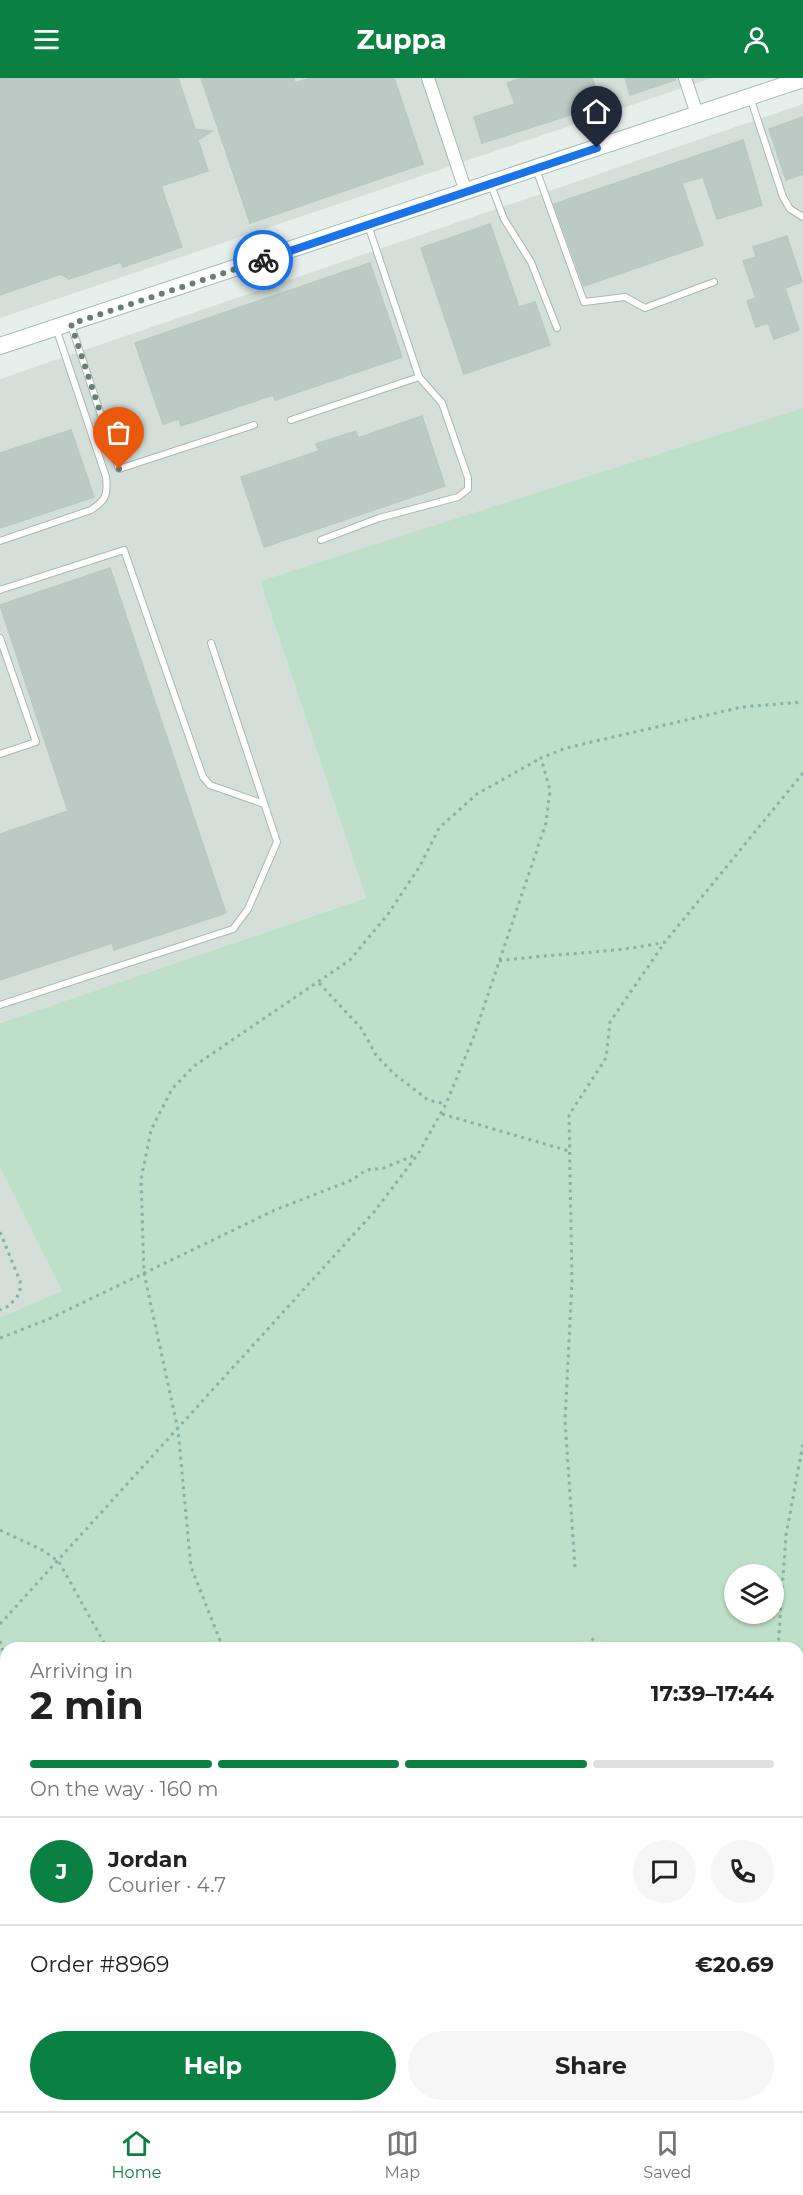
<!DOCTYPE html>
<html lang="en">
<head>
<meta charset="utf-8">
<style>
  body { margin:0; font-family:Montserrat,sans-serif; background:#f6f6f6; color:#222; height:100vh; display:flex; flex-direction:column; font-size:22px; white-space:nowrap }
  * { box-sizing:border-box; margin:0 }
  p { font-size:20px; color:#767676 }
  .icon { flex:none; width:33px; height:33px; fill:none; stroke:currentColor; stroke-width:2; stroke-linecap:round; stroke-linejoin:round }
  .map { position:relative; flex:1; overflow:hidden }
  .sheet { position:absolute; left:0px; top:1564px; width:804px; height:470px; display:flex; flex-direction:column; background:#fff; border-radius:18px 18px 0 0; box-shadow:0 2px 4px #0004 }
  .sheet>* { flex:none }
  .buttons { position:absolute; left:724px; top:1486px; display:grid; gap:12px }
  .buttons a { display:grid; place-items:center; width:60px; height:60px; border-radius:50%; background:#fff; box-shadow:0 2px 4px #0004; font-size:30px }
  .pin { position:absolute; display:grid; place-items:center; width:51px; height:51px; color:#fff; margin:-62px -26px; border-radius:50% 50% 50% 0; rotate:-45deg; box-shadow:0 0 6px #0007 }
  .pin .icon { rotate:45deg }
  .courier { position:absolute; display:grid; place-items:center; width:60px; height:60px; margin:-30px; border:4px solid #1a73e8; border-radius:50%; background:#fff; color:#222; box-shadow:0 2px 8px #0007 }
  .overview em { font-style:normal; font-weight:700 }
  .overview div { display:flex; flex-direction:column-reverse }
  .overview { display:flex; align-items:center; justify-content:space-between; height:102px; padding:0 30px }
  h1 { font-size:39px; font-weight:700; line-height:45px }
  .bar { display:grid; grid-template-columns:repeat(4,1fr); gap:9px 6px; align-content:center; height:72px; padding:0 30px }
  .bar i { height:8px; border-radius:4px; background:#e0e0e0 }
  .bar .current { background:#0b8043 }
  .bar p { grid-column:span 4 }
  .line { display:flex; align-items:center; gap:15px; padding:0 30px; border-top:2px solid #e0e0e0 }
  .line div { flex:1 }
  .round { display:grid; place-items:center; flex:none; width:63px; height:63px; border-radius:32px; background:#f6f6f6 }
  .action { display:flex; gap:12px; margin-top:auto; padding:12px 30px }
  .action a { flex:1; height:69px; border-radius:36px; background:#0b8043; color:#fff; font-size:24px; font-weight:700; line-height:69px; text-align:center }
  .action a+a { background:#f6f6f6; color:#222 }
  header { display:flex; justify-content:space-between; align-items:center; height:78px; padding:0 30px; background:#0b8043; color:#fff; font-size:27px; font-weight:700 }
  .tab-bar { display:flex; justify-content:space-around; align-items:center; height:84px; border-top:2px solid #e0e0e0; background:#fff; font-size:16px; color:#767676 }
  .tab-bar a { display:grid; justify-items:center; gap:3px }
  .tab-bar .current { color:#0b8043 }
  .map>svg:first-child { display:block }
</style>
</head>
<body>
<header><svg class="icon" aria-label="menu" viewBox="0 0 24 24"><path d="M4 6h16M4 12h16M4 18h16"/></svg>Zuppa<svg class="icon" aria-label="person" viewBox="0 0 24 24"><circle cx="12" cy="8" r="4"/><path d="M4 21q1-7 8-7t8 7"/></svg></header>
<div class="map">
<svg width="803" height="2033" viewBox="0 0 803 2033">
  <rect width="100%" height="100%" fill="#e6efeb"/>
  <!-- built -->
  <g fill="#d4dfda">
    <polygon points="0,0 712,0 0,240"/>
    <polygon points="803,26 803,330 643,383 260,503 366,820 0,945 0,301"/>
    <polygon points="0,1082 62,1213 0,1239"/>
    <polygon points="0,1724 6,1733 6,1925 0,1927"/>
  </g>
  <!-- green -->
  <g fill="#bfe0c8" fill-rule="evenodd">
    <path d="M 803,330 L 803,2033 L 237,2033 L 233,2028 L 798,2028 L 798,1570 L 6,1570 L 6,1652 L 0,1641 L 0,1239 L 62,1213 L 0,1089 L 0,945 L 366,820 L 260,503 ZM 735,1497 L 774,1497 L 774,1536 L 735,1536 Z"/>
    <polygon points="6,1936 6,2028 20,2028 21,2033 0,2033 0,1939"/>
  </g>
  <!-- building -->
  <g fill="#bbcac4" stroke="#b8c9c2" stroke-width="1.5">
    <polygon points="0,0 178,0 195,51 212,53 198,62 208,93 161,108 182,169 123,189 121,184 69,201 61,196 0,217"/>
    <polygon points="201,0 294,0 295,5 310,0 394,0 423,86 250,145"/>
    <polygon points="522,0 592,0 602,27 482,65 474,39 515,26 507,5"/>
    <polygon points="625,0 675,0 675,2 630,17"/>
    <polygon points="803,39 803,96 786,102 769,51"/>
    <polygon points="743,62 762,127 717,141 703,99 682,105 703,167 584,208 554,126"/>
    <polygon points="490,146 519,229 535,224 550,267 464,296 421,170"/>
    <polygon points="787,158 802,204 785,210 799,252 774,261 768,245 756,249 747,223 756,220 743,183 756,179 753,169"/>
    <polygon points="370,185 402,279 275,322 273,317 181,348 179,341 163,346 135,265"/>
    <polygon points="422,338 445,408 264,469 241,399 319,373 316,366 356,353 358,360"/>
    <polygon points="71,352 94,419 0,450 0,375"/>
    <polygon points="110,490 226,835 114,872 112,865 0,902 0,756 68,733 0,527"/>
  </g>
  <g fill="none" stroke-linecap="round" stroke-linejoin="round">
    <!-- lane casing -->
    <g stroke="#a8b8b2" stroke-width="8">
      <g id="lane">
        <polyline points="750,19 783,119 790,131 803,139"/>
        <polyline points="536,91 584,224 625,219 645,230 714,204"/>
        <polyline points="491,107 504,141 531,184 557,250"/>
        <polyline points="71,247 119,391 254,347"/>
        <polyline points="291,342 419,299 368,147"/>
        <polyline points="321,462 379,440 458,419 468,411 468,400 442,325 419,299"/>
        <path d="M 0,463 L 91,432 C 106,422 108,417 106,399 L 56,250"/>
        <polyline points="0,512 124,472 203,699 210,707 264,726"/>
        <polyline points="0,560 36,664 0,676"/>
        <polyline points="0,927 233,851 248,831 277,764 211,565"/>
        <polyline points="0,1723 6,1718"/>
        <polyline points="0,1753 6,1763"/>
        <polyline points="0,1905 6,1900"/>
      </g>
    </g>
    <!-- street casing -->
    <g stroke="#a8b8b2" stroke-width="14">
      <g id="street">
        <polyline points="428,0 466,114"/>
        <polyline points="685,0 697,36"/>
      </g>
    </g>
    <!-- secondary casing -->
    <g stroke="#a4bbb3" stroke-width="18">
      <g id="secondary">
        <polyline points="0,268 803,1"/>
        <polyline points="0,1664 6,1675"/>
        <polyline points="222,2028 225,2033"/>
      </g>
    </g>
    <!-- path -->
    <g stroke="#86b3a5" stroke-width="3" stroke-dasharray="3 4.5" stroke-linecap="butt">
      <path d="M 499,883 C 555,875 610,876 665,864 L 803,695"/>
      <polyline points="319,905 361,950 376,977 393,995 428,1022 446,1026"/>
      <polyline points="442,1036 569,1073"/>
      <polyline points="0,1154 20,1203 20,1215 9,1228 0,1232"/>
      <polyline points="0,1260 49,1241 275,1132 352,1102 366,1092 384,1090 417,1076"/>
      <polyline points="0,1452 44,1473 59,1484 107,1570"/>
      <polyline points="575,1489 565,1343 572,1203 569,1037 606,980 610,944 665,864"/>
      <polyline points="0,1546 374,1134 418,1076 446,1026 474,958 546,745 550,712 541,680 566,670 742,629 803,624"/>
      <polyline points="592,1560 597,1570"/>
      <polyline points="0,1563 6,1582"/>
      <polyline points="223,1570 191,1489 178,1352 144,1195 141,1102 151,1052 172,1011 194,988 350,882 388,836 420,788 439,750 477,716 541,680"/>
      <polyline points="778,1570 786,1457 803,1366"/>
      <polyline points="0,1935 6,1933"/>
      <polyline points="195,2028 198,2033"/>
      <polyline points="293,2028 296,2033"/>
      <polyline points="384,2028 387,2033"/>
      <polyline points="481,2028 486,2033"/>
      <polyline points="656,2028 657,2033"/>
      <polyline points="745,2033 746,2028"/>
    </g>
    <!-- lane -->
    <use href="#lane" stroke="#fff" stroke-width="6"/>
    <!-- street -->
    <use href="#street" stroke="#fff" stroke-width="12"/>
    <!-- secondary -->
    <use href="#secondary" stroke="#fff" stroke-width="16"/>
  </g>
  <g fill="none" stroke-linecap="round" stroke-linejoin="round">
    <!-- done -->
    <polyline stroke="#687f78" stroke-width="6" stroke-dasharray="0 10.8" points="119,391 71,246 263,182"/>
    <!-- route -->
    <polyline stroke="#1a73e8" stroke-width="8" points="263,182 597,70"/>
  </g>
</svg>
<div class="buttons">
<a><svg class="icon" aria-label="layers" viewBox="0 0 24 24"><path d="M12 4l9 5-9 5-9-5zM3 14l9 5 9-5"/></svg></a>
</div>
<div class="pin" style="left:119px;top:391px;background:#ea580c"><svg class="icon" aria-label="bag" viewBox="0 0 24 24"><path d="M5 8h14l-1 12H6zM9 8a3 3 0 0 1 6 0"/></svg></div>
<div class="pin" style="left:597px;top:70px;background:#1f2937"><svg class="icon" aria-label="home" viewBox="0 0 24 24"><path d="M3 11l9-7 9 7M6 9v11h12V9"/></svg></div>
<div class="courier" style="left:263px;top:182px"><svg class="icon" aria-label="bike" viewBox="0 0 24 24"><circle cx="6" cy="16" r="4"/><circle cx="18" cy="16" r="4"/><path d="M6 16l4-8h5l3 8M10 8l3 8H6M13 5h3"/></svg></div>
<section class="sheet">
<div class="overview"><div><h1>2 min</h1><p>Arriving in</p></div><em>17:39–17:44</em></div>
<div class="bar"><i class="current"></i><i class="current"></i><i class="current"></i><i></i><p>On the way · 160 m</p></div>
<div class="line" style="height:108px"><b class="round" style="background:#0b8043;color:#fff">J</b><div><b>Jordan</b><p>Courier · 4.7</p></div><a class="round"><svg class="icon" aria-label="chat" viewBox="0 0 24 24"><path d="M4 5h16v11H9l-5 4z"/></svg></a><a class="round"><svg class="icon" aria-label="phone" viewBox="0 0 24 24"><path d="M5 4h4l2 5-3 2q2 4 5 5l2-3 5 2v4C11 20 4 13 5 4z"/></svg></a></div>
<div class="line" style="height:78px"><div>Order #8969</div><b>€20.69</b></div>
<div class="action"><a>Help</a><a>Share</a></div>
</section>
</div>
<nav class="tab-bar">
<a class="current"><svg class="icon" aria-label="home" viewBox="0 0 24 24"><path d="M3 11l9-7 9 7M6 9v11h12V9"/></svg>Home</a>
<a><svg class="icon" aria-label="map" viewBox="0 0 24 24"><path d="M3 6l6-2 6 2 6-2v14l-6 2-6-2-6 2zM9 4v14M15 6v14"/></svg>Map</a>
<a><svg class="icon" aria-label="saved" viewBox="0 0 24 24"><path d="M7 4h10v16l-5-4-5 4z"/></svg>Saved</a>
</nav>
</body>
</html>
